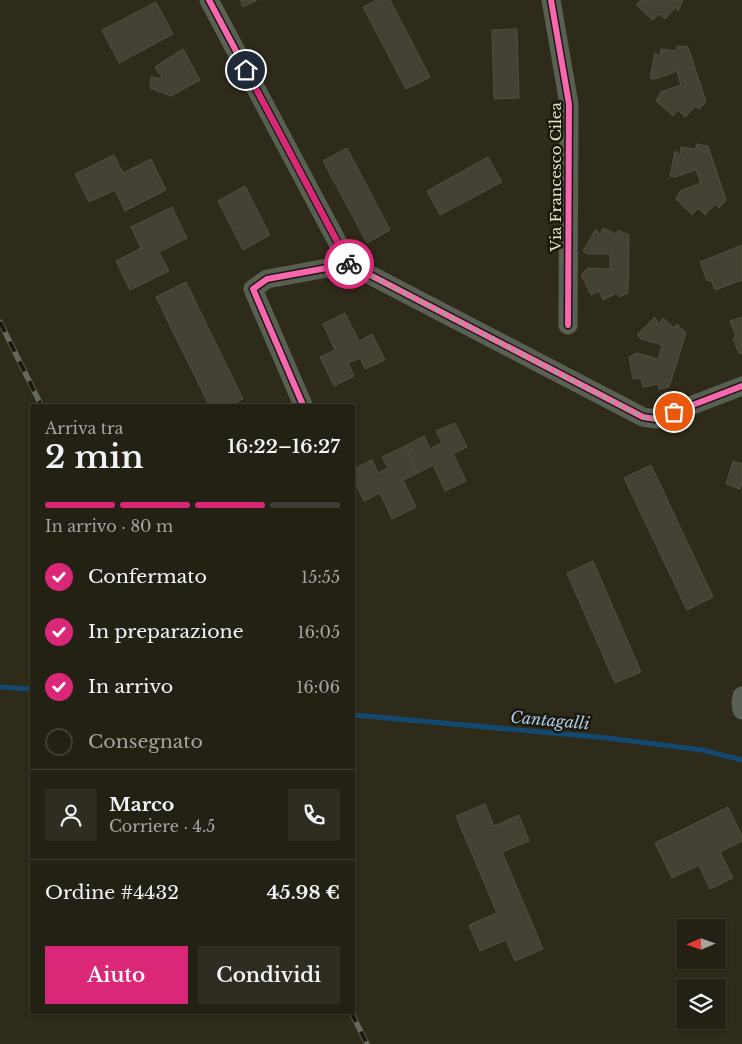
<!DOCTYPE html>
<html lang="it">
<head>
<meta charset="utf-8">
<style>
  body { margin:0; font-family:"Libre Baskerville",serif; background:#2f2d22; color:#f1f3f6; height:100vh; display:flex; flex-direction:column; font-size:19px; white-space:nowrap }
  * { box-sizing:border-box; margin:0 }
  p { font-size:16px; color:#a3a3a0 }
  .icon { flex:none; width:28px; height:28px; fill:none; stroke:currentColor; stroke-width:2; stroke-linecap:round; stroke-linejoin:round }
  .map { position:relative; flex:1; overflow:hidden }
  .drawer { position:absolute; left:30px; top:404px; width:325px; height:610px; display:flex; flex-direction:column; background:#232014; border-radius:0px; box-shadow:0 1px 4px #0004,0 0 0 1px #403e34 }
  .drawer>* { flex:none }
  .needle { width:32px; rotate:268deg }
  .tools { position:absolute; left:676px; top:919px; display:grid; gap:10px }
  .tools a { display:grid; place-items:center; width:50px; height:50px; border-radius:0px; background:#232014; box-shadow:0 1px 4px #0004,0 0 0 1px #403e34; font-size:25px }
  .pin { position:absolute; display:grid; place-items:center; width:42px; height:42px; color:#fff; margin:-21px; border:2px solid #fff; border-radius:50%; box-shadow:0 1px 5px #0007 }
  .courier { position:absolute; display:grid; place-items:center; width:50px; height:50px; margin:-25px; border:4px solid #db2777; border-radius:50%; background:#fff; color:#222; box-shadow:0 1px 6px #0007 }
  .head em { font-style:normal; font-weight:600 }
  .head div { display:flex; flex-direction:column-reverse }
  .head { display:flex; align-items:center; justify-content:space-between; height:85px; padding:0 15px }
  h1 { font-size:32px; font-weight:600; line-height:38px }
  .bar { display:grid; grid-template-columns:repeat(4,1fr); gap:8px 5px; align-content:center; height:60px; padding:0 15px }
  .bar i { height:6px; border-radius:4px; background:#403e34 }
  .bar .selected { background:#db2777 }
  .bar p { grid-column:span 4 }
  .line { display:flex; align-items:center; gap:12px; padding:0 15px; border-top:1px solid #403e34 }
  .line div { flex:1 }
  .round { display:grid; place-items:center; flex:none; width:52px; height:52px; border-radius:0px; background:#2f2d22 }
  ol { padding:0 15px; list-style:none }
  li { display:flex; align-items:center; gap:15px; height:55px }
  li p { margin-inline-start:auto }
  li .icon { padding:5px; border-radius:50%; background:#db2777; color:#fff; stroke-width:4 }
  li:last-child { color:#a3a3a0 }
  li i { width:28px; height:28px; border:2px solid #403e34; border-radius:50% }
  .cta { display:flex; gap:10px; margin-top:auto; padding:10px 15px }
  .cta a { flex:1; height:58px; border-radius:0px; background:#db2777; color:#fff; font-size:20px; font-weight:600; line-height:58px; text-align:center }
  .cta a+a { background:#2f2d22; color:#f1f3f6 }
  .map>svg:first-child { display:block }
</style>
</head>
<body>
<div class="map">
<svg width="742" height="1044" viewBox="0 0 742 1044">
  <rect width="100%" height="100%" fill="#2f2b1a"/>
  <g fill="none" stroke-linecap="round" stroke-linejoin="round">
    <!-- stream -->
    <g stroke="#134970" stroke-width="5">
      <polyline points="0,687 31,689"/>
      <polyline points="354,715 608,738 702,750 742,760"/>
    </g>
  </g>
  <!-- building -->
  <g fill="#444234" stroke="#524f41">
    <polygon points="240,0 257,0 243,7"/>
    <polygon points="377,0 390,0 430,77 406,89 363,7"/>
    <polygon points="641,0 683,0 678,11 676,7 665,19 659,14 653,20 636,5"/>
    <polygon points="156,2 173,34 119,63 102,30"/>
    <polygon points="517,29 519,98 494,99 492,30"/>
    <polygon points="677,46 688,47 706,102 699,109 696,106 685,117 678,110 673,116 656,101 661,92 681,85 677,71 655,79 650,78 655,53 660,56 661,49 676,51"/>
    <polygon points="183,49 200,80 171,96 150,88 151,77 163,79 155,67"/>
    <polygon points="696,144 708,146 726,200 719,208 715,204 705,215 698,208 692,215 676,199 680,191 701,183 696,170 675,177 670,176 675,151 680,155 681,147 696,149"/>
    <polygon points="347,148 390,230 367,243 323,161"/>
    <polygon points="114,155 123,173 151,159 166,190 125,211 115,190 89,202 75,174"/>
    <polygon points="488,157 502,182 440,215 427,191"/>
    <polygon points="245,186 270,235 243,250 218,201"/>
    <polygon points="172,207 187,238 159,252 169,271 130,290 116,261 141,248 131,227"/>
    <polygon points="603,228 616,234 618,230 629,235 628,293 619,297 617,293 603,300 599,291 591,295 581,275 588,268 610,269 610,254 587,254 583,251 596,229 600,235"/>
    <polygon points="742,245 742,280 715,290 711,280 707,281 700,262"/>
    <polygon points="186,282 243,399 231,405 209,405 156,297"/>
    <polygon points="345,313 359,341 372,334 385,360 365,369 360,358 348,363 354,376 334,386 320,357 335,350 323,324"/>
    <polygon points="655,317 658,324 663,318 674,328 677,324 686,333 669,387 659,389 658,384 643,387 641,378 633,379 629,357 637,353 658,359 662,345 641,339 637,335"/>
    <polygon points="742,317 742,353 739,354 733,338 736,337 730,321"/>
    <polygon points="455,423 467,447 453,454 466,481 445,491 433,465 418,473 405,446 424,436 430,449 442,443 436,431"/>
    <polygon points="405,446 418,473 403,480 416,507 392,519 380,493 364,501 354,479 354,469 372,460 378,473 388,468 382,457"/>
    <polygon points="733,461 742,464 742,483 740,489 726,484"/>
    <polygon points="651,465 713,597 687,610 624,478"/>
    <polygon points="593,561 641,672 615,683 567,573"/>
    <polygon points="485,804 494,826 519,815 529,841 502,852 543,949 515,961 506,940 480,951 469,925 497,913 456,816"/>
    <polygon points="728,807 742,836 742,841 720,852 733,878 710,889 699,865 672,878 655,843"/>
  </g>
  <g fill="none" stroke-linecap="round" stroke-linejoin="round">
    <!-- minor -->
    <g stroke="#586054" stroke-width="19">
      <polyline points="209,0 349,264 643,417 656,419 742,386"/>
      <polyline points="551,0 569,104 568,325"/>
      <polyline points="303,405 253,289 267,279 349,264"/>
      <polyline points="742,696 741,703 742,710"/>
    </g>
    <!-- rail casing -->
    <g stroke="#65685e" stroke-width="5.5">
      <g id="rail">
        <polyline points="0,322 41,405"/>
        <polyline points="351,1012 367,1044"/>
      </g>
    </g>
    <!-- rail -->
    <use href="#rail" stroke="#1c190c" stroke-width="4" stroke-dasharray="11" stroke-linecap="butt"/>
    <!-- cycleway casing -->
    <g stroke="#1c190c" stroke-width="9">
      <g id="cycleway">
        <polyline points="209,0 349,264 643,417 656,419 742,386"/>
        <polyline points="551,0 569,104 568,325"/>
        <polyline points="303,405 253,289 267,279 349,264"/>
      </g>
    </g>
    <!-- cycleway -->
    <use href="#cycleway" stroke="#f766af" stroke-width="6"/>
  </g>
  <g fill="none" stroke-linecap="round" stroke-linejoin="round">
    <!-- done -->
    <polyline stroke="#a39f8e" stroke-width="5" stroke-dasharray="0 9" points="349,264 643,417 656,419 674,412"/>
    <!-- route -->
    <polyline stroke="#db2777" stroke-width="6" points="246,70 349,264"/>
  </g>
  <g text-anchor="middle" stroke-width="5" stroke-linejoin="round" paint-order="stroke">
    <!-- street labels -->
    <g font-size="15" fill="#e2decc" stroke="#1c190c">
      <text transform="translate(556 177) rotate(-90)" y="5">Via Francesco Cilea</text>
    </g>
    <!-- water labels -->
    <g font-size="16" font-style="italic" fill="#aacdee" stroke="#1c190c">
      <text transform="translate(550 720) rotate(5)" y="6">Cantagalli</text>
    </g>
  </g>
</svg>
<div class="tools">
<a><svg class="needle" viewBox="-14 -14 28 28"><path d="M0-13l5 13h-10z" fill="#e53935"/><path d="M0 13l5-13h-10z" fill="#a3a3a0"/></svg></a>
<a><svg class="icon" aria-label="layers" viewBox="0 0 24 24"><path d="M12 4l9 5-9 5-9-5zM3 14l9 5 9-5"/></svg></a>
</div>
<div class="pin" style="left:674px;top:412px;background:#ea580c"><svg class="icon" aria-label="bag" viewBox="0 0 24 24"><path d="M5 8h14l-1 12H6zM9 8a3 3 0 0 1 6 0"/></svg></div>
<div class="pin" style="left:246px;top:70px;background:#1f2937"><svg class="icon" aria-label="home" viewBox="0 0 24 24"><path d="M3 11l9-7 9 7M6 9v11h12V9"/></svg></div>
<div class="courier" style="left:349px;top:264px"><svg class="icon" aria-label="bike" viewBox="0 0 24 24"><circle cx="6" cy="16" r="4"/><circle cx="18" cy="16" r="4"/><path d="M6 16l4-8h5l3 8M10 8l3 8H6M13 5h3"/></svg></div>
<section class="drawer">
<div class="head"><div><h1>2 min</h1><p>Arriva tra</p></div><em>16:22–16:27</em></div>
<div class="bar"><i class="selected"></i><i class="selected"></i><i class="selected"></i><i></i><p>In arrivo · 80 m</p></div>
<ol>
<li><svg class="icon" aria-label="check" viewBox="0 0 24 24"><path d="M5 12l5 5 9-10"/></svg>Confermato<p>15:55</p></li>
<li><svg class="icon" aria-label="check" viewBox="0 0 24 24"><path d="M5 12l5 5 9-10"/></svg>In preparazione<p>16:05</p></li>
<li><svg class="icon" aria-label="check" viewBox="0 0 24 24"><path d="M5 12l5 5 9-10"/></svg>In arrivo<p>16:06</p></li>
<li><i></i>Consegnato</li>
</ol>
<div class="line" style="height:90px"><a class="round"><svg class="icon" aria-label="person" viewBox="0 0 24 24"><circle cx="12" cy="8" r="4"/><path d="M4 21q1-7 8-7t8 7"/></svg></a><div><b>Marco</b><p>Corriere · 4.5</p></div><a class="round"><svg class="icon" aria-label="phone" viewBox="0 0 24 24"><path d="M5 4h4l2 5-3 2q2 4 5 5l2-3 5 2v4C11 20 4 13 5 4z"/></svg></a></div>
<div class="line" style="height:65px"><div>Ordine #4432</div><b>45.98 €</b></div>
<div class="cta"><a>Aiuto</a><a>Condividi</a></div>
</section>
</div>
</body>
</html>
